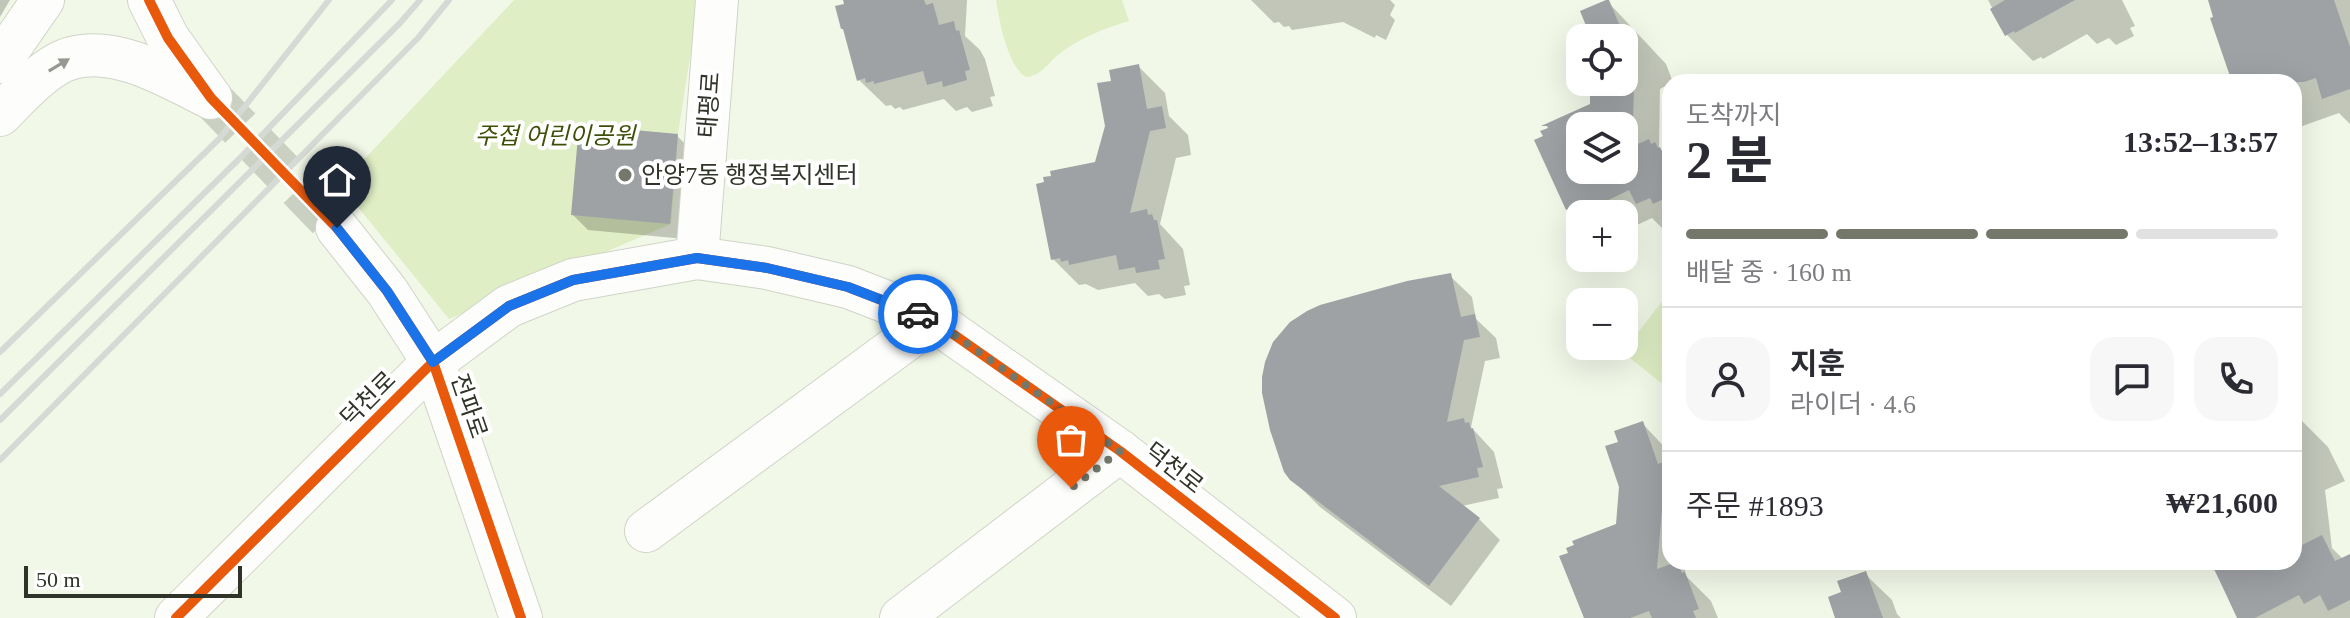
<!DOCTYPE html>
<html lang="ko">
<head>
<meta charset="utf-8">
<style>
  body { margin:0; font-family:"Times New Roman","Noto Sans KR",serif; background:#f7f7f7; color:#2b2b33; height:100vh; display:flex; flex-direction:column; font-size:30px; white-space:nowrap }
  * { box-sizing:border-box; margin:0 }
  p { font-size:26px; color:#7c7c81 }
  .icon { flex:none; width:44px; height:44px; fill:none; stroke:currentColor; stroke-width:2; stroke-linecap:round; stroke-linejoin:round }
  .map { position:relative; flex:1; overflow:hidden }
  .sheet { position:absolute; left:1662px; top:74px; width:640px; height:496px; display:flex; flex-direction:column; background:#fff; border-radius:24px; box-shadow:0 8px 32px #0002 }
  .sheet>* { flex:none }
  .controls { position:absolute; left:1566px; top:24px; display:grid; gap:16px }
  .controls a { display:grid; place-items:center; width:72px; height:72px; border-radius:16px; background:#fff; box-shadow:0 8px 32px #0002; font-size:40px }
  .scale { position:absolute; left:24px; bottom:20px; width:218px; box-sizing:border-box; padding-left:8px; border:4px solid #2f3328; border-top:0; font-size:22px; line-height:28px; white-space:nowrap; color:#2f3328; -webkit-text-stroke:6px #fff; paint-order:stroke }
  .pin { position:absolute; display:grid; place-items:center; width:68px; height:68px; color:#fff; margin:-82px -34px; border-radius:50% 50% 50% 0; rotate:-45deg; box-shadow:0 0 8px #0007 }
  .pin .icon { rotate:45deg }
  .courier { position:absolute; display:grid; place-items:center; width:80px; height:80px; margin:-40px; border:6px solid #1a73e8; border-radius:50%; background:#fff; color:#222; box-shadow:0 2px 10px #0007 }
  .overview em { font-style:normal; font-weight:700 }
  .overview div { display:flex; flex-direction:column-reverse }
  .overview { display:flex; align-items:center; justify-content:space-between; height:136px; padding:0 24px }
  h1 { font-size:52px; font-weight:700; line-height:60px }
  .bar { display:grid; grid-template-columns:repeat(4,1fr); gap:12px 8px; align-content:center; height:96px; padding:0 24px }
  .bar i { height:10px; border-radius:6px; background:#e1e1e2 }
  .bar .on { background:#73786b }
  .bar p { grid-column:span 4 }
  .line { display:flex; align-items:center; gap:20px; padding:0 24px; border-top:2px solid #e1e1e2 }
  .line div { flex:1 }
  .round { display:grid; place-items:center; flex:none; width:84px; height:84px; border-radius:24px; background:#f7f7f7 }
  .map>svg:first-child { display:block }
</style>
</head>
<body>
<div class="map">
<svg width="2350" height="618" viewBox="0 0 2350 618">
  <rect width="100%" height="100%" fill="#f2f8e8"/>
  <!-- green -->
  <g fill="#dfeec4">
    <polygon points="514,0 699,0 678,134 671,224 449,319 340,185"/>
    <path d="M 996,0 L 1122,0 L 1129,21 C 1103,29 1079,38 1058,55 C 1047,64 1041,76 1026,77 C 1008,67 999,20 996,0 Z"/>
    <polygon points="1670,291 1670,390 1626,355 1626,348"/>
  </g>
  <!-- shadow -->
  <g fill="#0003" fill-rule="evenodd">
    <polygon points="0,0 10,0 0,17"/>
    <polygon points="845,0 967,0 965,36 980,50 985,59 995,96 990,97 993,106 972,112 967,107 956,111 944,99 903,110 900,107 895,109 891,105 886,106 859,80"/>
    <polygon points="1251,0 1390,0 1395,5 1390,15 1395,20 1386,40 1376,35 1375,38 1343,22 1292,30 1289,26 1284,27 1279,22 1274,23"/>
    <polygon points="1988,0 2122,0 2135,26 2130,28 2134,36 2116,45 2109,38 2097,44 2087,34 2043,59 2041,57 2033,61 2006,34"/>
    <polygon points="2227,0 2350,0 2350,124 2339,113 2294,129 2296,134 2294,134 2294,82 2234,82"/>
    <path d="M 1608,2 L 1666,64 L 1673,82 L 1660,89 L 1659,149 L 1670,160 L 1670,227 L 1664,230 L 1652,218 L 1624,231 L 1624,214 L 1580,214 L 1580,221 L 1568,209 L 1537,141 L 1590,106 L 1591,82 L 1624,82 L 1624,38 L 1580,38 L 1580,41 L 1574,28 L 1587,23 ZM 1580,126 L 1624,126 L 1624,170 L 1580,170 Z"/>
    <polygon points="1138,66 1165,93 1169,116 1188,135 1191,155 1176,158 1160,224 1183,249 1190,285 1184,286 1186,295 1165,299 1159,294 1148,296 1135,283 1098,290 1086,284 1079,285 1053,259 1096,164 1107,126 1113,82"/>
    <polygon points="677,136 693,151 685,239 588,230 573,215"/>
    <polygon points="1450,276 1472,297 1476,319 1496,338 1500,358 1485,361 1471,427 1494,452 1503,488 1497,489 1499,498 1462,506 1479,519 1500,540 1451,606 1320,507 1298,485"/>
    <polygon points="2294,420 2297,422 2301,420 2328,447 2345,481 2325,490 2332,548 2344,560 2350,562 2350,618 2239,618 2210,562 2294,562"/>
    <polygon points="1642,423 1670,453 1670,562 1686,562 1685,575 1711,601 1718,618 1586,618 1618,526 1621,487 1620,443"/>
    <polygon points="1865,574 1892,600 1897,614 1901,618 1837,618 1843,593"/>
  </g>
  <!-- building -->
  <g fill="#9fa2a5">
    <polygon points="843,0 924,0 926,5 933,3 939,25 954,21 956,31 959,30 970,70 965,71 967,80 943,87 942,81 927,85 923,71 874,84 874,81 866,83 865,78 857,81 843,29 841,29 835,6 844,4"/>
    <polygon points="1606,0 1609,0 1625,38 1591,38 1580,11"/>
    <polygon points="2005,0 2075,0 2015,33 2014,31 2005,36 1990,9"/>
    <polygon points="2208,0 2334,0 2350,47 2350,89 2322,99 2316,78 2304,82 2232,82 2210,18 2213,17"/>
    <polygon points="1139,64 1147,109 1162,106 1166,128 1150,131 1130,213 1147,209 1148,215 1152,214 1154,220 1157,220 1165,259 1158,260 1160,269 1136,273 1135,267 1119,270 1116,255 1069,265 1068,260 1061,262 1060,258 1051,260 1036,184 1044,182 1043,177 1051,176 1050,171 1095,162 1105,126 1097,83 1111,81 1109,70"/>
    <polygon points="1590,82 1634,82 1633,126 1580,126 1580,170 1624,170 1624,150 1649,139 1651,144 1655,142 1658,148 1660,147 1670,168 1670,196 1653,204 1650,198 1636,204 1629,190 1586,211 1584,206 1576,210 1575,206 1566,210 1534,140 1543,136 1540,131 1548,128 1547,126 1541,126 1590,104"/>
    <polygon points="579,125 678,134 670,224 571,215"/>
    <polygon points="1451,273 1461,317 1475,314 1480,337 1464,340 1447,422 1464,418 1465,423 1469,422 1471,429 1473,428 1483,467 1477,468 1479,477 1439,486 1480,518 1429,586 1290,480 1284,472 1270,430 1262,393 1262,377 1265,362 1273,342 1290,322 1307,311 1320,305 1407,281"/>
    <polygon points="1643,421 1658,464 1670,459 1670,483 1664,485 1657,569 1674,563 1676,568 1679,566 1682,573 1685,572 1699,609 1693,611 1696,618 1652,618 1649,611 1630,618 1584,618 1559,556 1568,553 1566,548 1574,545 1572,541 1616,524 1619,487 1605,446 1618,442 1614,431"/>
    <polygon points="2322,535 2335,561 2350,554 2350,600 2328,611 2320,595 2304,604 2299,595 2255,618 2237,618 2211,562 2294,562 2294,549"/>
    <polygon points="1866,571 1883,618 1835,618 1828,597 1841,592 1837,581"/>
  </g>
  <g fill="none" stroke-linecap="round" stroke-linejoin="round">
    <!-- minor-tunnel -->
    <polyline stroke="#cbd1c2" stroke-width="42" stroke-dasharray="42 21" stroke-linecap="butt" points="211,98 337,228"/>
    <!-- minor casing -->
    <g stroke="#cfd4c8" stroke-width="44">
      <g id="minor">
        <polyline points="149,0 168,38 208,94"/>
        <polyline points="0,62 43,0"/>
        <path d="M 0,115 C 18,97 47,64 72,58 C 117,45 172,79 211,98"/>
        <polyline points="337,228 387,291 433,362 521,618"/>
        <polyline points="697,258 717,0"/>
        <polyline points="646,531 933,320"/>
        <polyline points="176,618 433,362 509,306 573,280 697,258 767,268 848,287 933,320 1120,451 1335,618"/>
        <polyline points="901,618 1120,451"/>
      </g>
    </g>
    <!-- minor -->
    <use href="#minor" stroke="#fdfefc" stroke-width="42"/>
    <!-- rail -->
    <g stroke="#d7d9d4" stroke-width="6">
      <polyline points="0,352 219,139 329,0"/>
      <polyline points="0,394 238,160 392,0"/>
      <polyline points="0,420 400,23 420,0"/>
      <polyline points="0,460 418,38 449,0"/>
    </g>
    <!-- cycleway casing -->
    <g stroke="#fff" stroke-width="15">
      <g id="cycleway">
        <polyline points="149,0 168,38 211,98 337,228 387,291 433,362 521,618"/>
        <polyline points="176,618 433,362 509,306 573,280 697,258 767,268 848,287 933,320 1120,451 1335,618"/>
      </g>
    </g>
    <!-- cycleway -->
    <use href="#cycleway" stroke="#e8590c" stroke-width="10"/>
  </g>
  <!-- one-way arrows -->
  <defs><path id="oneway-solid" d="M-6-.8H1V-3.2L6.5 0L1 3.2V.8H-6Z" transform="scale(2)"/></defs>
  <use fill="#969892" href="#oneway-solid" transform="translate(59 65) rotate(-31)"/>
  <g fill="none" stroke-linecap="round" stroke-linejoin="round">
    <!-- done -->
    <polyline stroke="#73786b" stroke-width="8" stroke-dasharray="0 14.4" points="918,314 933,320 1120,451 1071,488"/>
    <!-- route -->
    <polyline stroke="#1a73e8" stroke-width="10" points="337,228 387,291 433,362 509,306 551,289 573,280 697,258 767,268 848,287 918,314"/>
  </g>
  <!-- markers -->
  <circle fill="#73786b" stroke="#fff" stroke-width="3" cx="625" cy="175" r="8"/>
  <g text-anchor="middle" stroke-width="8" stroke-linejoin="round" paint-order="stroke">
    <!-- street labels -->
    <g font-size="24" fill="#2f3328" stroke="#fff">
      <text transform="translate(709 105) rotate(-86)" y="8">태평로</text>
      <text transform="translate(368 399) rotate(-45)" y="8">덕천로</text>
      <text transform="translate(469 406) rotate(71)" y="8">전파로</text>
      <text transform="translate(1174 468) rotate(38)" y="8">덕천로</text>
    </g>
    <!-- park labels -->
    <g font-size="24" font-style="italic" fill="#3e4f08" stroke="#fff">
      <text x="555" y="144">주접 어린이공원</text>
    </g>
    <!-- poi labels -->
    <g font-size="24" fill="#2f3328" stroke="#fff" text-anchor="start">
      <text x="641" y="183">안양7동 행정복지센터</text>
    </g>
  </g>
</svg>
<div class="controls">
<a><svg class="icon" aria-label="locate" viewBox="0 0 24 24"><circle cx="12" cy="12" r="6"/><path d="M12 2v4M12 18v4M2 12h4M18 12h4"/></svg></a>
<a><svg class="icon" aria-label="layers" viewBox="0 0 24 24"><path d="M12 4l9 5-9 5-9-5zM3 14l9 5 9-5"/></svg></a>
<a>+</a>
<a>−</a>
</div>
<div class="scale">50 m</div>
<div class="pin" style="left:1071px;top:488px;background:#ea580c"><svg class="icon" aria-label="bag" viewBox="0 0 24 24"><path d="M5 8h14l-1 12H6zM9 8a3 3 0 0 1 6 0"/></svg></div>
<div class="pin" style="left:337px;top:228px;background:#1f2937"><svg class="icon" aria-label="home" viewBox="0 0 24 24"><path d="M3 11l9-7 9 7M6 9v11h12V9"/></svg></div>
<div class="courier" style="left:918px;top:314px"><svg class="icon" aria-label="car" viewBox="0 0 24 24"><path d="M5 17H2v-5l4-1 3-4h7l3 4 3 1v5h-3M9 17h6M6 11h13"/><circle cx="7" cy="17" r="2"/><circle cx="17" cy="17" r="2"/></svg></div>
<section class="sheet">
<div class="overview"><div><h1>2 분</h1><p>도착까지</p></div><em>13:52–13:57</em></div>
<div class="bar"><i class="on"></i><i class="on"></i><i class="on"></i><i></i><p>배달 중 · 160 m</p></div>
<div class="line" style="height:144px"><a class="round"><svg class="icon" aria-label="person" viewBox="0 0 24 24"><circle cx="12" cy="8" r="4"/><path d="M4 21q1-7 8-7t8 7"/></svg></a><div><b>지훈</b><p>라이더 · 4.6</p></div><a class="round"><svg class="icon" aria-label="chat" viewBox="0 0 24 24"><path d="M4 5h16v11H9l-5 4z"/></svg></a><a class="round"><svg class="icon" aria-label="phone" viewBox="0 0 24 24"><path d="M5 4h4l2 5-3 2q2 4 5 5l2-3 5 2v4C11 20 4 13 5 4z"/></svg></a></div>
<div class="line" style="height:104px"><div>주문 #1893</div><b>₩21,600</b></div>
</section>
</div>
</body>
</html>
